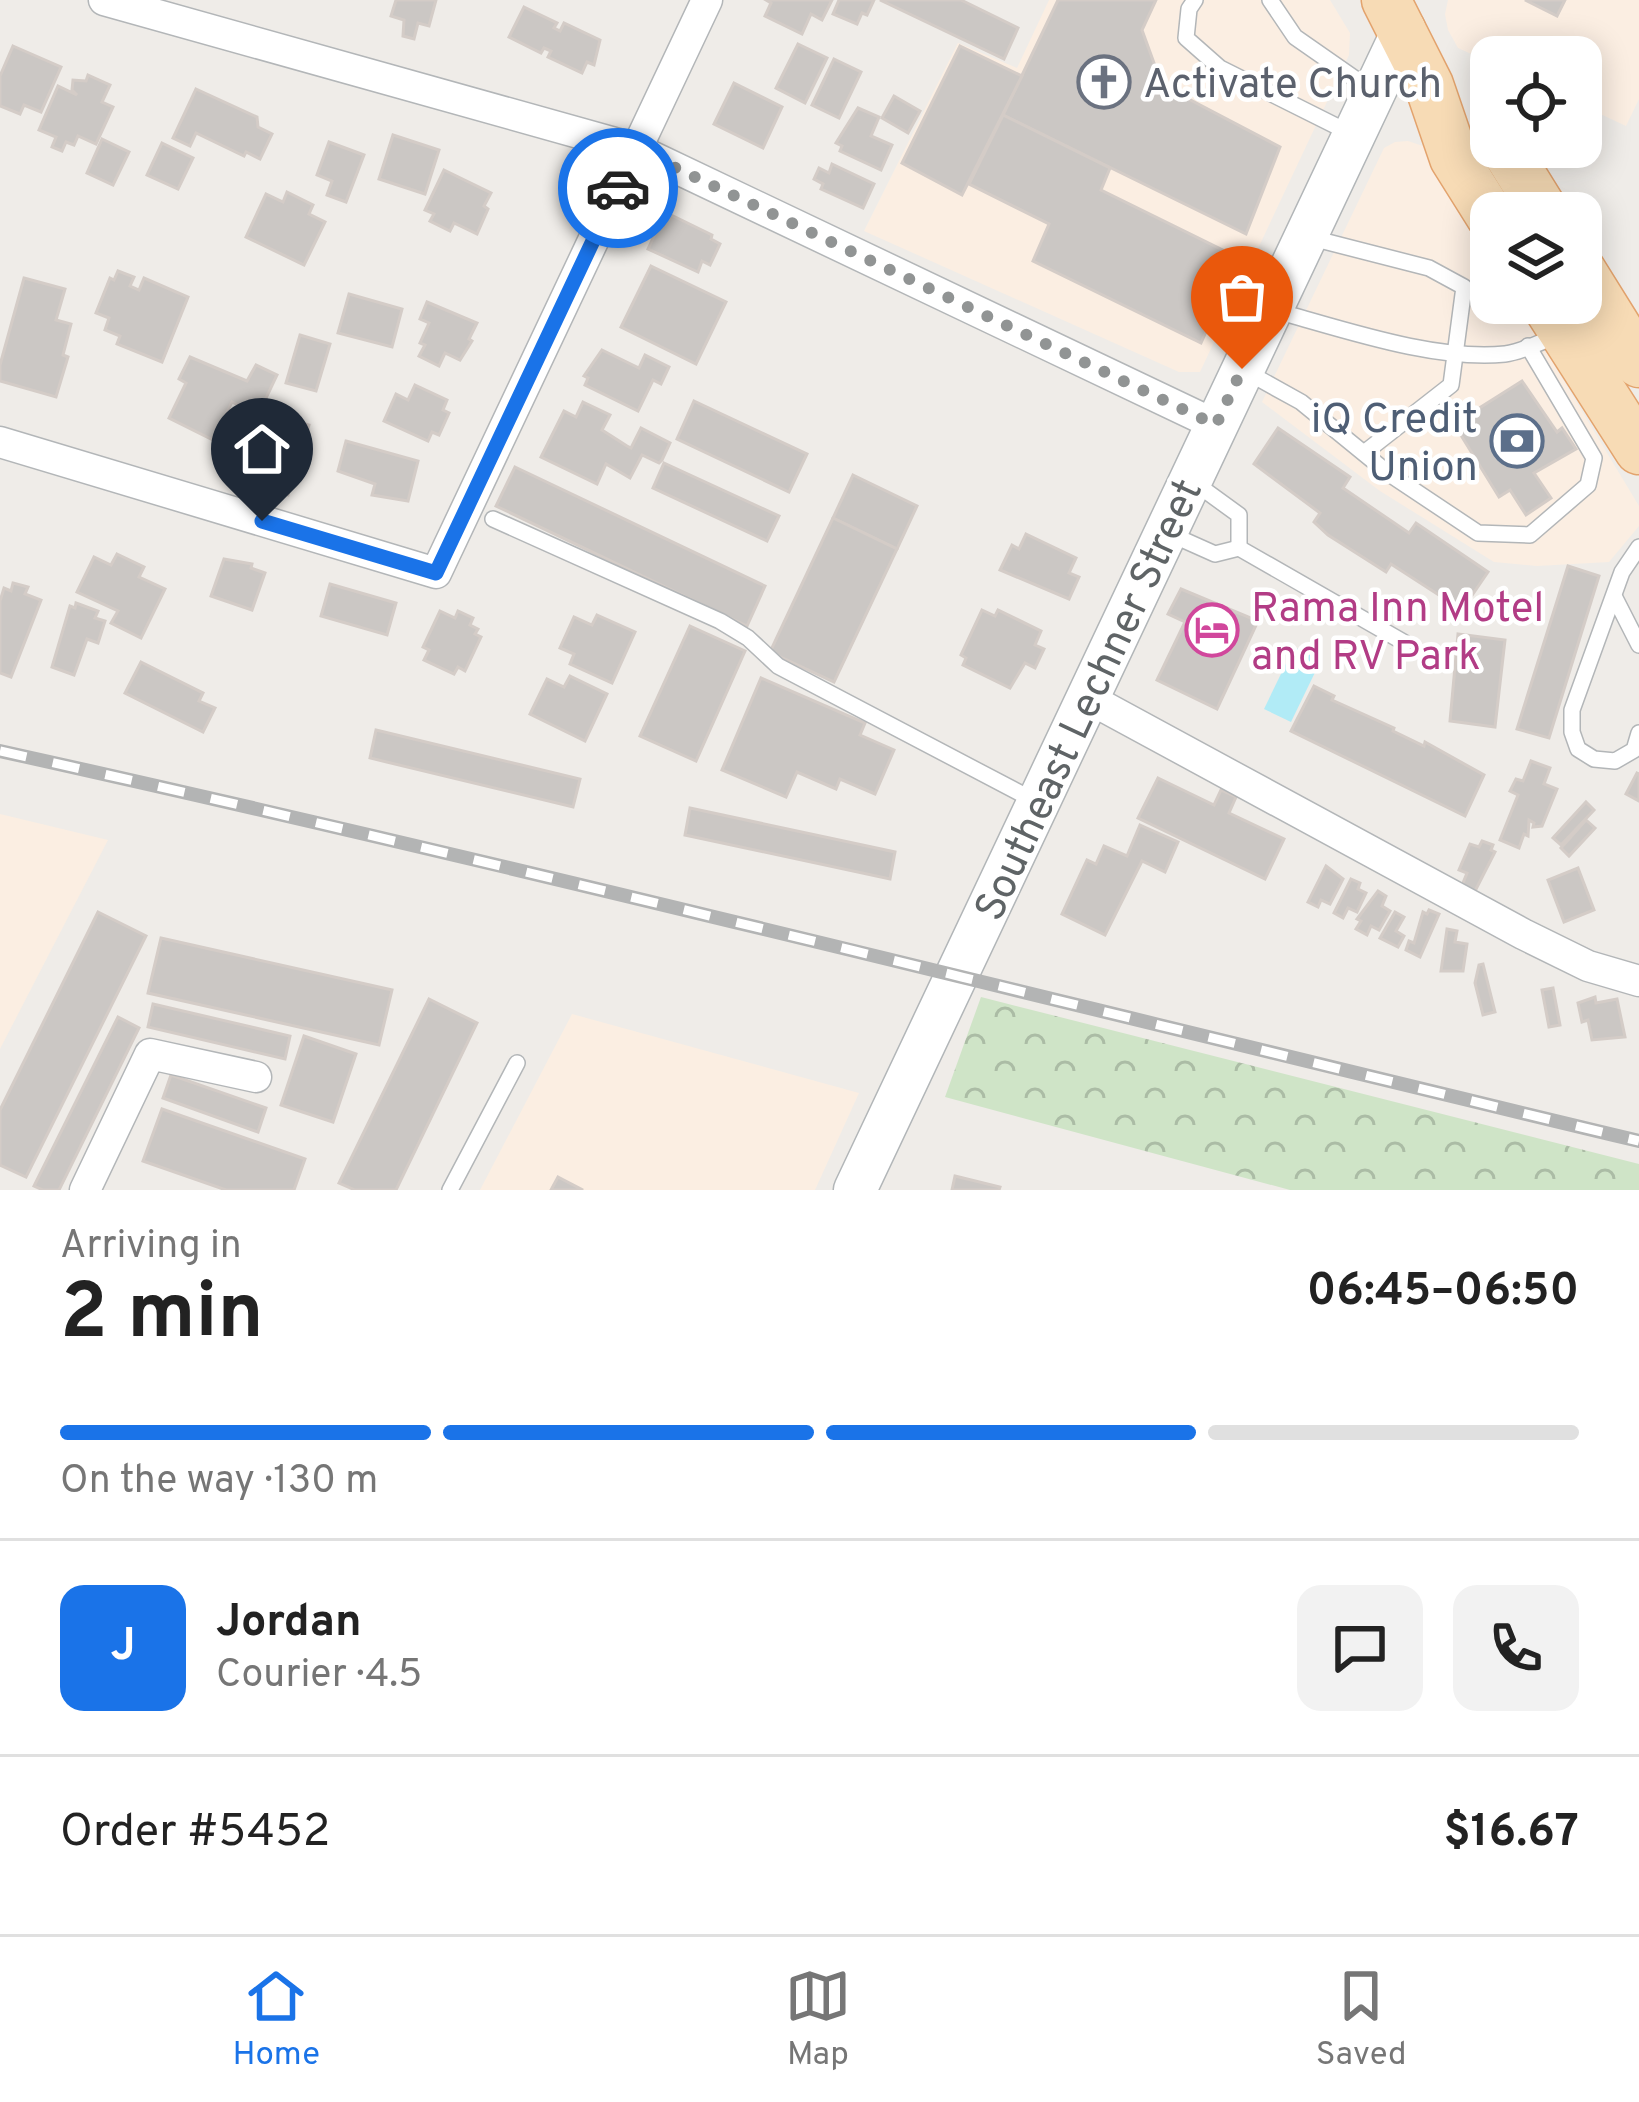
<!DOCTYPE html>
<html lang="en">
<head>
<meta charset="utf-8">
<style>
  body { margin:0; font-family:Overpass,sans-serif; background:#f2f2f2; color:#222; height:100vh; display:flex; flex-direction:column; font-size:45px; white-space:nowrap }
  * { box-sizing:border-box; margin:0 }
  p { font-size:39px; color:#767676 }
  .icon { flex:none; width:66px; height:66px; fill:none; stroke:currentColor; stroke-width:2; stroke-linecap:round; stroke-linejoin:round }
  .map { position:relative; height:1190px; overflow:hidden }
  .details { display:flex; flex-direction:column; background:#fff; flex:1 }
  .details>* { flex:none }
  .tools { position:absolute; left:1470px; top:36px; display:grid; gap:24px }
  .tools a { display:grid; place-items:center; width:132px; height:132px; border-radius:24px; background:#fff; box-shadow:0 6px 30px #0003; font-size:60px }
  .pin { position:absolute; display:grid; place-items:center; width:102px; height:102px; color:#fff; margin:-123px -51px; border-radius:50% 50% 50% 0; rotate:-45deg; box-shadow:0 0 12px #0007 }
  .pin .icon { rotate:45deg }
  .courier { position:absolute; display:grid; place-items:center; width:120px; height:120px; margin:-60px; border:9px solid #1a73e8; border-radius:50%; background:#fff; color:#222; box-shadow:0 3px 15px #0007 }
  .headline em { font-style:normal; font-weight:700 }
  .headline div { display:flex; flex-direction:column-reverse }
  .headline { display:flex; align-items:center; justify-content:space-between; height:204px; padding:0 60px }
  h1 { font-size:78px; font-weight:700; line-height:90px }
  .bar { display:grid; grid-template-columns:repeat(4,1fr); gap:18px 12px; align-content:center; height:144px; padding:0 60px }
  .bar i { height:15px; border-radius:9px; background:#e0e0e0 }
  .bar .selected { background:#1a73e8 }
  .bar p { grid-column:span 4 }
  .line { display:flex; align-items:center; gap:30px; padding:0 60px; border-top:3px solid #e0e0e0 }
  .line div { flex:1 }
  .round { display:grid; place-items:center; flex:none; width:126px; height:126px; border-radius:24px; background:#f2f2f2 }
  .menu { display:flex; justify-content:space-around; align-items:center; height:168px; border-top:3px solid #e0e0e0; background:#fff; font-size:33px; color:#767676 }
  .menu a { display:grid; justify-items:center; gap:6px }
  .menu .selected { color:#1a73e8 }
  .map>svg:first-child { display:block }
</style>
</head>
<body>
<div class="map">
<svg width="1639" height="1190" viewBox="0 0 1639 1190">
  <defs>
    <pattern id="forest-crowns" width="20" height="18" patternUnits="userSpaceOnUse" patternTransform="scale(3)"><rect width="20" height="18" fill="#cfe4c7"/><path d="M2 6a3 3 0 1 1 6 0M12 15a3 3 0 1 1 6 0" fill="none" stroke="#abbca5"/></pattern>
  </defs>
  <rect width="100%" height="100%" fill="#efece8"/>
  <!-- commercial -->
  <g fill="#fbeee2">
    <polygon points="1049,0 1330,0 1350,33 1349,55 1200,372 1179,372 864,231 958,43 1017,68"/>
    <polygon points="1448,0 1639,0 1639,99 1626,126 1581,105 1581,57 1491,57 1491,63 1458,48 1448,30 1445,14"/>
    <polygon points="1408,141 1426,147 1491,258 1491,303 1517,303 1639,506 1639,526 1609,562 1537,566 1494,562 1380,491 1262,402 1384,148 1395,142"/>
    <polygon points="0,814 108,840 0,1049"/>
    <polygon points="572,1014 859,1093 815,1190 480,1190"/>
  </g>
  <!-- forest -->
  <polygon fill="url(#forest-crowns)" points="981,997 1639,1164 1639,1190 1290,1190 945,1097"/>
  <!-- water -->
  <polygon fill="#b1ebf6" points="1294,647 1321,660 1291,722 1264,709"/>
  <!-- building -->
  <g fill="#cbc7c4" stroke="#d4ccc7" stroke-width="3">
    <polygon points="396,0 436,0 429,26 418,23 414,39 403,36 404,20 391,16"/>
    <polygon points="766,0 832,0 822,20 811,14 802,34 765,16 771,3"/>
    <polygon points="839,0 874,0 867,15 862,13 857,24 833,14"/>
    <polygon points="880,0 961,0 1018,28 1004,59"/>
    <polygon points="1058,0 1156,0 1142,30 1162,85 1280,147 1246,234 1003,115"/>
    <polygon points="1525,0 1565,0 1557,16"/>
    <polygon points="524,7 557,23 554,28 560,31 564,23 600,40 594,65 587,62 582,73 548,57 551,51 544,48 541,53 509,37"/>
    <polygon points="798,44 827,58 805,103 776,88"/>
    <polygon points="13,46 61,67 41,112 24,105 20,114 0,106 0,76"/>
    <polygon points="960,46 1022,76 962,195 902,163"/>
    <polygon points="834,59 861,72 839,118 812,105"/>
    <polygon points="88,75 110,85 102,102 113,107 96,144 78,136 74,145 66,142 62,151 52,147 56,137 39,130 58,86 77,95 72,90 73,80 86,81"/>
    <polygon points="734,83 782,107 763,148 714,124"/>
    <polygon points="196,89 257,117 258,127 272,134 260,159 246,152 244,156 196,133 190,146 173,138"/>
    <polygon points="894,96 920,111 908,133 882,118"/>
    <polygon points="858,108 879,117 871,136 892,145 881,170 840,151 842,146 836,143"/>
    <polygon points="1003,115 1110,168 1101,190 1239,258 1201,343 1033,261 1049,224 969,184"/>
    <polygon points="393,135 439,150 425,194 379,179"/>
    <polygon points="102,139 129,152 113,185 87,173"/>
    <polygon points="329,142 364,155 346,202 327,195 332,181 317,175"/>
    <polygon points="162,143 193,158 178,189 147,175"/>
    <polygon points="832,164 874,184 863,208 821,189 823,184 814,179 819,168 829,173"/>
    <polygon points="444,170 491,193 484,206 488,209 477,234 454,223 450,231 430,221 434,214 425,210"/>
    <polygon points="287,192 313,205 309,214 325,222 304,265 246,237 266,194 283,202"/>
    <polygon points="665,212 712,235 711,239 720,244 710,265 702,261 698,272 648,249"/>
    <polygon points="651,266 726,302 696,364 621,327"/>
    <polygon points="118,271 134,277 130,286 139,290 144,278 188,297 162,362 117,344 120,336 105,330 109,318 96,313 110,278 114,280"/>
    <polygon points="24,278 65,289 56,320 71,324 63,355 68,357 56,397 0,381 0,365"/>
    <polygon points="349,294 402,309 392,347 338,333"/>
    <polygon points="427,302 477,323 469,339 472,341 460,360 445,353 439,366 419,356 425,345 420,343 429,323 420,319"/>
    <polygon points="300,335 330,344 316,391 286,383"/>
    <polygon points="602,350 639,368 645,355 669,367 661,384 653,380 638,411 585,385 588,378 584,376"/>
    <polygon points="190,357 247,381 256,365 277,375 258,415 232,402 213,440 169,418 186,383 179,379"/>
    <polygon points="1522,381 1557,432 1562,428 1576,449 1534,473 1551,498 1526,515 1510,490 1499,497 1454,424"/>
    <polygon points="415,385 447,400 443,410 449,413 439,435 432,432 428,441 384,421 396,394 408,400"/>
    <polygon points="694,401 807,454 789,492 677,439"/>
    <polygon points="583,402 610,415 602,430 627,446 631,448 641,428 670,443 662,460 659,463 642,455 630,478 606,464 597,484 541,457 564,411 576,417"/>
    <polygon points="260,411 309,425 288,495 233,479 249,425 256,426"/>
    <polygon points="1278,428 1350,477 1343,488 1409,533 1416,523 1488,572 1462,610 1391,564 1386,572 1328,535 1314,522 1320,513 1254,464"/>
    <polygon points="346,441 418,461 408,501 372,495 375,484 338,471"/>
    <polygon points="664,463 779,516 767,541 653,488"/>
    <polygon points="515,467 765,586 747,626 496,506"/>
    <polygon points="853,475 917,506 897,549 833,518"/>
    <polygon points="833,518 897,549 834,682 770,652"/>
    <polygon points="1026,534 1076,558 1069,573 1079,577 1069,599 1000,570 1012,545 1019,549"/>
    <polygon points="117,554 144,567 139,577 165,589 141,638 111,623 118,611 77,592 94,557 111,565"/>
    <polygon points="224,559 252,564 251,568 265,573 252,610 211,596"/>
    <polygon points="1568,566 1599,576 1549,738 1517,729"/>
    <polygon points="13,583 28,587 25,594 41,600 11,677 0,673 0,601 4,588 11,591"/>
    <polygon points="330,584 396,603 387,635 321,616"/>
    <polygon points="1181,589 1258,621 1217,709 1157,680 1185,622 1168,614"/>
    <polygon points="76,603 98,611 95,618 105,621 98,643 87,639 74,675 52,667 70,606 75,608"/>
    <polygon points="982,610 995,616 998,610 1041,631 1035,645 1044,649 1035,668 1025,663 1010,688 963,665 966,658 961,655"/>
    <polygon points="440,611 455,618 458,611 473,618 470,625 478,629 475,634 481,637 465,671 458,667 454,674 424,660 429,650 423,647"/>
    <polygon points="597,615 635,632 612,683 570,664 574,654 560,648 574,617 592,625"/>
    <polygon points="690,626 745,651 696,761 640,736"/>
    <polygon points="1458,634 1505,640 1495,727 1450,721"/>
    <polygon points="141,662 203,693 199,701 215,708 203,732 125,693"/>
    <polygon points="570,676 607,694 585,741 530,714 547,679 564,687"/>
    <polygon points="761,678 865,723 860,735 894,750 875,794 840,779 836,789 797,772 786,797 722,770"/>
    <polygon points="1314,686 1334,696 1332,700 1394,728 1393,731 1424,746 1425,742 1484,775 1465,816 1291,731"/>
    <polygon points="376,730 580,779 573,807 370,758"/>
    <polygon points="1531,761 1550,768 1544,784 1557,789 1542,826 1533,827 1534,823 1529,820 1528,836 1524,834 1519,848 1500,840 1518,795 1510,791 1516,779 1523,781"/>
    <polygon points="1637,773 1639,774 1639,801 1626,794"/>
    <polygon points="1158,778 1214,805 1221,790 1236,797 1229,813 1284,839 1265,879 1138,818"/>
    <polygon points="1586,802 1594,810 1561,845 1553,838"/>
    <polygon points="690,808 895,852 890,879 685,835"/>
    <polygon points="1586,820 1595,828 1569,856 1561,848"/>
    <polygon points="1140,825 1178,842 1165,872 1142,861 1105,935 1062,914 1087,860 1096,864 1104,846 1127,856"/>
    <polygon points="1482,841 1493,845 1491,850 1495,852 1474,893 1461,888 1467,873 1459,870 1470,844 1479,847"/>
    <polygon points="1326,866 1343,879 1330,904 1321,900 1318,907 1308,902"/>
    <polygon points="1578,868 1594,910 1564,922 1548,880"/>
    <polygon points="1351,879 1360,883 1358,889 1366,893 1357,912 1348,908 1343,918 1334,913"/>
    <polygon points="1378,891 1386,896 1382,906 1390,911 1379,930 1371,926 1367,935 1356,929 1361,921 1357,919"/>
    <polygon points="1429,910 1439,914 1420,957 1406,950 1409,941 1414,943 1423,912 1427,914"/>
    <polygon points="98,912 146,936 26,1177 0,1165 0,1110"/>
    <polygon points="1395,912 1404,917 1396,931 1404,936 1398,947 1380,938"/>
    <polygon points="1447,929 1457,931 1455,942 1467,944 1463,971 1441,971"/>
    <polygon points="161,938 392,990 379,1045 148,993"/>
    <polygon points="1483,964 1495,1012 1483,1015 1475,983 1479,965"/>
    <polygon points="1553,988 1560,1025 1549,1027 1542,990"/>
    <polygon points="1595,997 1596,1003 1617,999 1625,1037 1592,1040 1588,1020 1582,1022 1578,1003"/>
    <polygon points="429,999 477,1023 396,1190 355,1190 339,1183"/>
    <polygon points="153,1004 290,1036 285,1059 148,1027"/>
    <polygon points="118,1017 139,1028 59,1190 43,1190 34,1186"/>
    <polygon points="304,1036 356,1054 333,1122 281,1105"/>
    <polygon points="171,1075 266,1108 258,1132 163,1098"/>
    <polygon points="162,1109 305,1159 294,1190 226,1190 143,1161"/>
    <polygon points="955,1176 1000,1187 999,1190 952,1190"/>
    <polygon points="558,1177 583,1190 551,1190"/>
  </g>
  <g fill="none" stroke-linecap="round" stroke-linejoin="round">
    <!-- lane casing -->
    <g stroke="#b3b6b8" stroke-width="18">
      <g id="lane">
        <polyline points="1195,0 1189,9 1186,38 1220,68 1350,133"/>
        <polyline points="1270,0 1295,37 1371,90"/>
        <polyline points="1308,237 1429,268 1464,287 1451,385 1364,453"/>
        <path d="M 1273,310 C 1343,329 1434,361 1505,354 C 1523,352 1542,341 1559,335"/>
        <polyline points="1245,371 1301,402 1388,473 1478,533 1530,535 1588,485 1594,458 1528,346"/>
        <polyline points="1195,483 1239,515 1239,548"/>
        <polyline points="493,519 720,621 748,638 778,666 1037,802"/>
        <polyline points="1168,533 1215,554 1239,548 1405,643"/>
        <polyline points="1639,547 1622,572 1572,710 1572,732 1578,749 1594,759 1615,761 1634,750 1639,733"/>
        <polyline points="1615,598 1639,645"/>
        <polyline points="450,1190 517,1063"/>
      </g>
    </g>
    <!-- street casing -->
    <g stroke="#b3b6b8" stroke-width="33">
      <g id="street">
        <polyline points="104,0 636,149 1216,425"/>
        <polyline points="0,442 436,573 707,0"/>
        <polyline points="1086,697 1523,934 1588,966 1639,981"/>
        <polyline points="85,1190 150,1054 256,1077"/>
      </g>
    </g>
    <!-- secondary casing -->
    <g stroke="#b2b6b8" stroke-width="45">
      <polyline id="secondary" points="855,1190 1404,29"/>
    </g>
    <!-- primary casing -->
    <g stroke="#e3a36d" stroke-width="51">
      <g id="primary">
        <polyline points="1386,0 1429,85 1454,158 1491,217"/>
        <polyline points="1504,147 1545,213"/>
        <polyline points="1581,270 1639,363"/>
        <polyline points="1545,303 1639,450"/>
      </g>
    </g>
    <!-- lane -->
    <use href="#lane" stroke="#fff" stroke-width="15"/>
    <!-- street -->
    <use href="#street" stroke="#fff" stroke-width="30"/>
    <!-- secondary -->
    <use href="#secondary" stroke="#fff" stroke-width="42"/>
    <!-- primary -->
    <use href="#primary" stroke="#f7dbb5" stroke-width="48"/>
    <!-- rail casing -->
    <g stroke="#b3b4b4" stroke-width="14">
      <path id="rail" d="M 0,751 C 548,872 1093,1011 1639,1141"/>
    </g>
    <!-- rail -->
    <use href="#rail" stroke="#fff" stroke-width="9" stroke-dasharray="27" stroke-linecap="butt"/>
  </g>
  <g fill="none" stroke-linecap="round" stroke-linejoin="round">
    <!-- done -->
    <polyline stroke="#919494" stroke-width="12" stroke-dasharray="0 21.6" points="618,188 636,149 1216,425 1242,369"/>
    <!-- route -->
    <polyline stroke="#1a73e8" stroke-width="15" points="262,521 436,573 618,188"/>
  </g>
  <!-- icons -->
  <defs>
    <g id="church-ring" transform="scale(2.7)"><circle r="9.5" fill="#fff" stroke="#6b7280" stroke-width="1.5"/><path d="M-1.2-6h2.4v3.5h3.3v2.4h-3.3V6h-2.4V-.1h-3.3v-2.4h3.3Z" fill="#6b7280"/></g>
    <g id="bank-ring" transform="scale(2.7)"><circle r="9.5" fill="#fff" stroke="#5c6f8a" stroke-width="1.5"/><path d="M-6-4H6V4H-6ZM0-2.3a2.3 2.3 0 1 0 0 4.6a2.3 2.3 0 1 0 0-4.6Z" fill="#5c6f8a"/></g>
    <g id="hotel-ring" transform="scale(2.7)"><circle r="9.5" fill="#fff" stroke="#d1479c" stroke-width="1.5"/><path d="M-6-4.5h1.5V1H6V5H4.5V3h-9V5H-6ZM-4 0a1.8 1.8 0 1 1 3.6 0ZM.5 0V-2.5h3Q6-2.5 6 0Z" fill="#d1479c"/></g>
  </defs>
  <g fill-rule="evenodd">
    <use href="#church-ring" x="1104" y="82"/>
    <use href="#bank-ring" x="1517" y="441"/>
    <use href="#hotel-ring" x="1212" y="630"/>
  </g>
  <g text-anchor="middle" stroke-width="9" stroke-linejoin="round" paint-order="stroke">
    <!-- worship labels -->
    <g font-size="42" fill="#5b616d" stroke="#fff" text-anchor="start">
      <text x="1143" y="97">Activate Church</text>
    </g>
    <!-- service labels -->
    <g font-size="42" fill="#4e5e75" stroke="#fff" text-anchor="end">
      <text x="1478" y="432">iQ Credit<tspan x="1478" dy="48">Union</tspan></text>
    </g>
    <!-- hotel labels -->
    <g font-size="42" fill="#b23c85" stroke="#fff" text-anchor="start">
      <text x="1251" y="621">Rama Inn Motel<tspan x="1251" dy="48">and RV Park</tspan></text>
    </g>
    <!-- street labels -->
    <g font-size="42" fill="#5f6466" stroke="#fff">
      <text transform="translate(1087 699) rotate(-65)" y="15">Southeast Lechner Street</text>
    </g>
  </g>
</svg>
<div class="tools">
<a><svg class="icon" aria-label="locate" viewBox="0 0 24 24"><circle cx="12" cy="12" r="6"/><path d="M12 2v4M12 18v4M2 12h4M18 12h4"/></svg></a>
<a><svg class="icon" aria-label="layers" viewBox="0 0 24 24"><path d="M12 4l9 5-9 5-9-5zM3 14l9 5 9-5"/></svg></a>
</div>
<div class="pin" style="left:1242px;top:369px;background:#ea580c"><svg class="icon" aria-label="bag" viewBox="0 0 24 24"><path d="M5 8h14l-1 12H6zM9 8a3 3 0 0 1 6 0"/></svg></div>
<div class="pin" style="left:262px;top:521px;background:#1f2937"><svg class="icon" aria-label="home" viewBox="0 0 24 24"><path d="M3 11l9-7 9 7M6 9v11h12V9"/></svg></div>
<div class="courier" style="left:618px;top:188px"><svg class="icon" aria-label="car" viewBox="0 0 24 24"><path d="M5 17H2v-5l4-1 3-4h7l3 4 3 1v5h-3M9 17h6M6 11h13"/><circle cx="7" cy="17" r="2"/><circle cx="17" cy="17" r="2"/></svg></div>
</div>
<section class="details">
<div class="headline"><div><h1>2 min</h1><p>Arriving in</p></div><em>06:45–06:50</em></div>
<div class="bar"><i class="selected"></i><i class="selected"></i><i class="selected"></i><i></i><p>On the way · 130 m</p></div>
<div class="line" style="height:216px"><b class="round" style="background:#1a73e8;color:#fff">J</b><div><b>Jordan</b><p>Courier · 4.5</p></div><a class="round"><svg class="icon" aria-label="chat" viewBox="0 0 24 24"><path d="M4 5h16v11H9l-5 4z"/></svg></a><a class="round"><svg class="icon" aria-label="phone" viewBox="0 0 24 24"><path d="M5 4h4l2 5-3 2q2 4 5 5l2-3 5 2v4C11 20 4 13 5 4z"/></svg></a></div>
<div class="line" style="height:156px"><div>Order #5452</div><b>$16.67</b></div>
</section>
<nav class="menu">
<a class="selected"><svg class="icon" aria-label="home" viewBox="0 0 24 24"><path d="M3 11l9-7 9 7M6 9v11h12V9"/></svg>Home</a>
<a><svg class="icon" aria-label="map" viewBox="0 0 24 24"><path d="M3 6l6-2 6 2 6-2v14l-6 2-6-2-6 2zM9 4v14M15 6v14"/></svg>Map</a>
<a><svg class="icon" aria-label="saved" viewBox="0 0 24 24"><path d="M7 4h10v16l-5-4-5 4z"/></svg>Saved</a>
</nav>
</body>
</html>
